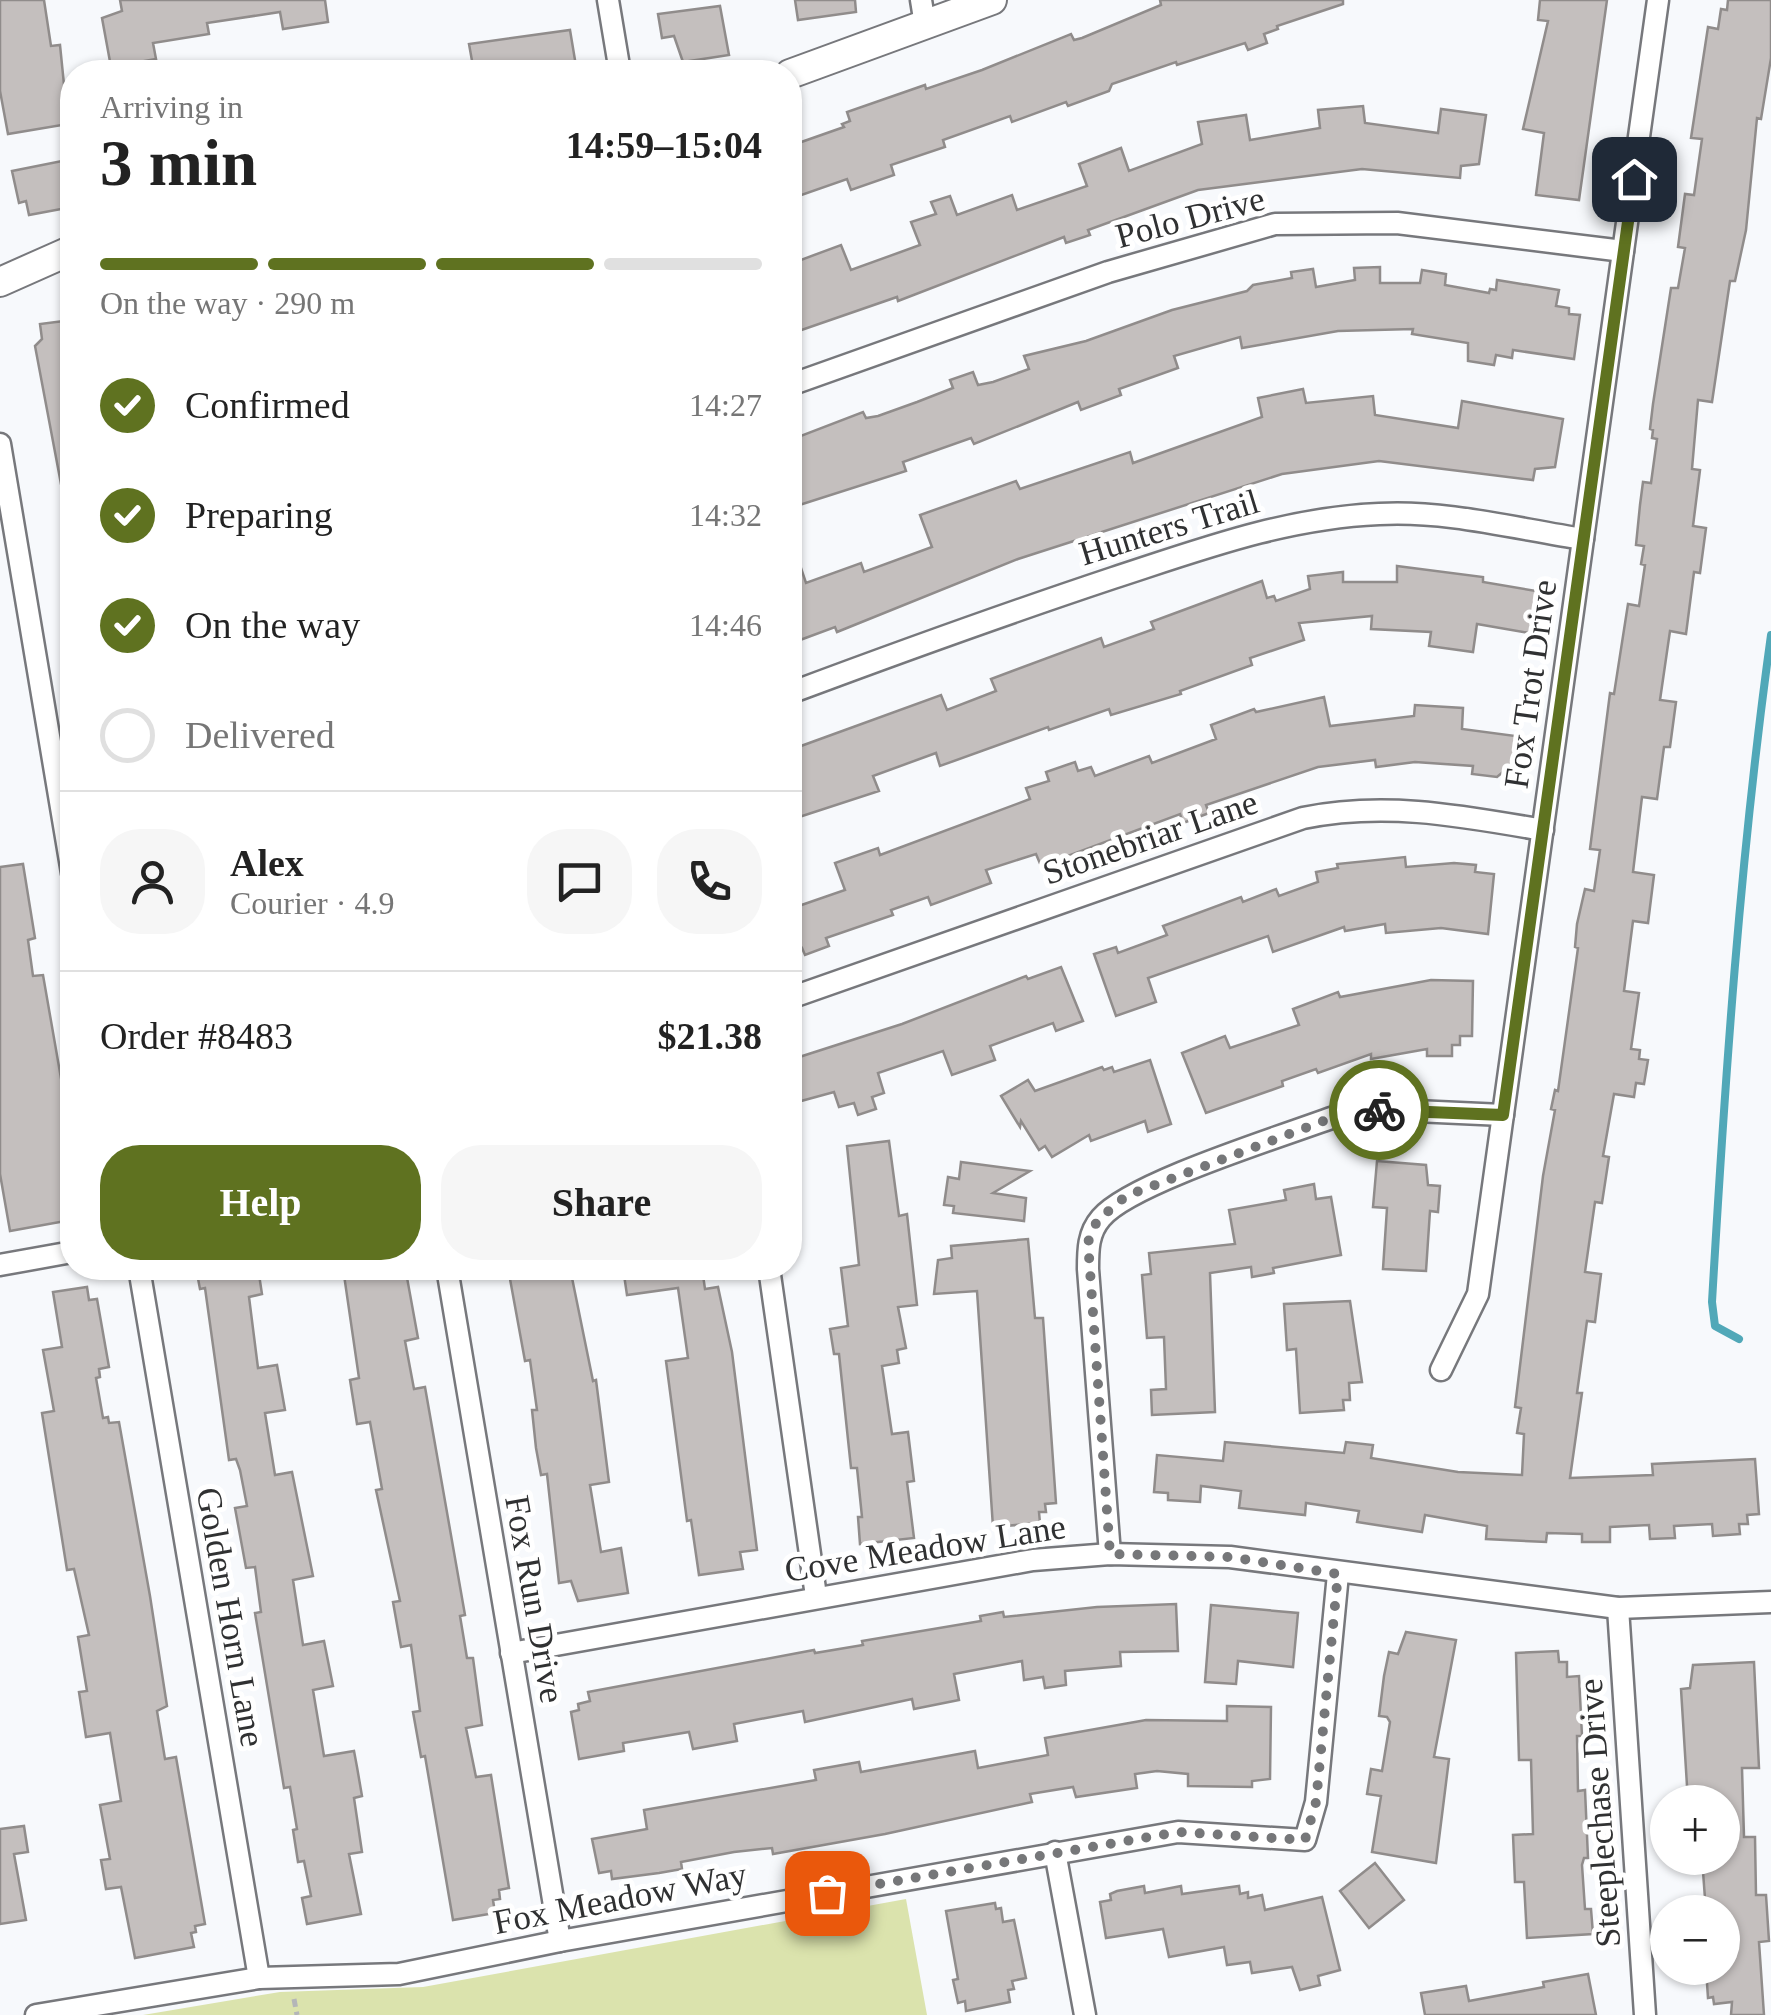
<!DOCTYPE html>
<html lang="en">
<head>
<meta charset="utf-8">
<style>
  body { margin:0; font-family:"Times New Roman",serif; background:#f6f6f6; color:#222; height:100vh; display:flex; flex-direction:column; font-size:38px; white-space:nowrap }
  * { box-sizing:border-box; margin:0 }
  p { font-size:32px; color:#767676 }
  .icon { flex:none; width:55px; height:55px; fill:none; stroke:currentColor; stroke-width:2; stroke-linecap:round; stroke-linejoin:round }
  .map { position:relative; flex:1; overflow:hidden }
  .sheet { position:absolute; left:60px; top:60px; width:742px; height:1220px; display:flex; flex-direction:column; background:#fff; border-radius:40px; box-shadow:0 2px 8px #0004 }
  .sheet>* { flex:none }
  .controls { position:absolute; left:1650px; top:1785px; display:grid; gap:20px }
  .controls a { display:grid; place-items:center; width:90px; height:90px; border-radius:50%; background:#fff; box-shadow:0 2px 8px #0004; font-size:50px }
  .pin { position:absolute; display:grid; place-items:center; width:85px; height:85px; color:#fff; margin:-42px; border-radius:20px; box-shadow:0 5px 15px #0006 }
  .courier { position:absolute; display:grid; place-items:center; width:100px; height:100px; margin:-50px; border:8px solid #5f7220; border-radius:50%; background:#fff; color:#222; box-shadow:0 2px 12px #0007 }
  .summary em { font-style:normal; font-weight:700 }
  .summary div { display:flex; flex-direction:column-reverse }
  .summary { display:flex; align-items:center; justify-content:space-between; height:170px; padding:0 40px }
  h1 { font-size:65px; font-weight:700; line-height:75px }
  .bar { display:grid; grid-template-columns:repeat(4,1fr); gap:15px 10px; align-content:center; height:120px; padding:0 40px }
  .bar i { height:12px; border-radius:8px; background:#e0e0e0 }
  .bar .on { background:#5f7220 }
  .bar p { grid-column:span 4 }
  .line { display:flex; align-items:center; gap:25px; padding:0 40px; border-top:2px solid #e0e0e0 }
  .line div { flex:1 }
  .round { display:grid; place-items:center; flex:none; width:105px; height:105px; border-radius:40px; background:#f6f6f6 }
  ol { padding:0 40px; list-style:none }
  li { display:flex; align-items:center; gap:30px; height:110px }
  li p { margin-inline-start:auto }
  li .icon { padding:10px; border-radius:50%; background:#5f7220; color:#fff; stroke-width:4 }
  li:last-child { color:#767676 }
  li i { width:55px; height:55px; border:5px solid #e0e0e0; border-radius:50% }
  .primary-button { display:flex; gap:20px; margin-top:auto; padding:20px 40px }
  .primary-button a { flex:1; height:115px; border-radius:40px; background:#5f7220; color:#fff; font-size:40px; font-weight:700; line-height:115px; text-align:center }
  .primary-button a+a { background:#f6f6f6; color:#222 }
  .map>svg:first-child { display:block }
</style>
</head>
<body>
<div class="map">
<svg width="1771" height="2015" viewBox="0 0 1771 2015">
  <rect width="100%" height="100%" fill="#f7f9fc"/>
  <!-- green -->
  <polygon fill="#dbe3ad" points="906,1899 927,2015 143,2015 280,1992 423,1987"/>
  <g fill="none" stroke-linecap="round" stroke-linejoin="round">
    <!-- stream -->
    <path stroke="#51a8b8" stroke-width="8" d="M 1739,1339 L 1715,1326 L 1712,1302 C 1725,1079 1740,857 1771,635"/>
  </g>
  <!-- building -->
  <g fill="#c4bfbe" stroke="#908c8b" stroke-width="2.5">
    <polygon points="0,0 44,0 51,46 60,45 68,124 8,134 0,91"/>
    <polygon points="120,0 325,0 328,22 283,29 280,12 207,23 209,34 153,43 156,59 111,67 102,18 122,11"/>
    <polygon points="795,0 855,0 856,12 798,20"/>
    <polygon points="1160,0 1343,0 1343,4 1277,26 1278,29 1264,34 1267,43 1248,50 1245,43 1177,65 1176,62 1112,84 1109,91 1068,106 1066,102 1012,122 1010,116 943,140 945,147 891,165 894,175 851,190 847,179 790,199 790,146 844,127 842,124 850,121 847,112 925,85 926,89 982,70 1071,34 1074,40 1082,38 1161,5"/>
    <polygon points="1540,0 1607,0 1579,200 1536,195 1544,133 1523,129 1548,21 1538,20"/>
    <polygon points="1728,0 1771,0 1771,58 1761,119 1757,118 1746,230 1735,281 1730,281 1712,402 1698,400 1692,469 1700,470 1693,526 1706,528 1700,573 1694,572 1686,634 1670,631 1660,700 1676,702 1670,747 1664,747 1657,799 1642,797 1633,872 1654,875 1648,923 1633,921 1624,991 1639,993 1631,1049 1640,1050 1639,1059 1648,1060 1644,1084 1636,1083 1634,1097 1614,1094 1603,1156 1609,1157 1602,1203 1595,1202 1585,1272 1601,1274 1595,1322 1587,1321 1577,1393 1582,1393 1570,1478 1653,1475 1652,1464 1755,1459 1759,1514 1747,1515 1748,1524 1739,1524 1740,1534 1713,1536 1712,1524 1674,1526 1675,1538 1650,1539 1649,1525 1610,1527 1610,1542 1582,1542 1582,1534 1547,1533 1546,1542 1486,1539 1487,1526 1425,1515 1422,1532 1357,1522 1359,1511 1306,1503 1305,1515 1239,1508 1241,1491 1201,1486 1200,1502 1168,1500 1168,1493 1154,1492 1157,1455 1223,1461 1225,1442 1344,1453 1346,1442 1373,1445 1371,1458 1458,1472 1522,1475 1524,1434 1517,1433 1521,1408 1515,1407 1543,1176 1555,1110 1551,1109 1555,1090 1558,1091 1578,948 1575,947 1577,924 1585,889 1594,891 1600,850 1590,849 1610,693 1614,694 1628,604 1639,606 1645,565 1641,564 1644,546 1636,545 1640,505 1643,482 1651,483 1657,439 1652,438 1653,430 1650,429 1653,404 1671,288 1678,288 1685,248 1678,247 1685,194 1694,195 1702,139 1691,138 1708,27 1718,29 1721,9 1727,10"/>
    <polygon points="720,6 729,55 683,62 674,36 662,38 658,14"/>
    <polygon points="570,30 577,72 474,72 469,44"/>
    <polygon points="1363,106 1365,123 1438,133 1441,109 1486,115 1479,164 1461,166 1460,178 1362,169 1198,190 1088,230 1090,235 1066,243 1064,237 898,301 897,297 790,334 790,264 841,245 851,270 920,245 911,222 936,214 931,202 950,196 957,215 1012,195 1017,210 1087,186 1079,164 1121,148 1129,171 1202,144 1198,122 1246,115 1250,140 1320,128 1318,110"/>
    <polygon points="72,159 72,207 29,215 26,201 19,203 12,171"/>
    <polygon points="1380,267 1380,283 1420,283 1422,270 1446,274 1445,285 1489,293 1490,289 1496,290 1497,280 1559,290 1556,306 1569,308 1569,314 1580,315 1574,359 1513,350 1512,358 1496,355 1494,365 1468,361 1468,343 1412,334 1413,329 1338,331 1242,348 1240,337 1174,356 1178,368 1119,389 1121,395 1081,410 1078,402 974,444 971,438 903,462 906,471 790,508 790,440 863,412 866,418 878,416 917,402 953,388 950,380 973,372 978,385 993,382 1029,369 1024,356 1086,341 1172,310 1247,291 1253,285 1292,278 1291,272 1313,269 1316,287 1355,280 1354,268"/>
    <polygon points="72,320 72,484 61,484 35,346 42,339 40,324"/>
    <polygon points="1303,389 1306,403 1373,396 1375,415 1458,428 1462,401 1563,419 1555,467 1535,469 1533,480 1379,461 1282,474 1018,559 837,632 835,627 800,640 796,626 790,628 790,545 793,544 806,583 861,563 864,572 932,547 920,515 1016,481 1020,489 1130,452 1133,463 1262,417 1258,398"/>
    <polygon points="1397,566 1483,577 1483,582 1542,592 1535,634 1477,624 1473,652 1429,646 1431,632 1371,629 1372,616 1299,623 1304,640 1250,658 1252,665 1180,691 1181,694 1111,715 1109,709 1049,730 1048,727 940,766 936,753 873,776 879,791 790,820 790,750 941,695 947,710 996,691 991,679 1101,638 1104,647 1154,629 1151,622 1262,581 1267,598 1274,596 1276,601 1310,589 1308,576 1343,572 1343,582 1397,582"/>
    <polygon points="1324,697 1330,726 1414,716 1415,705 1463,708 1462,729 1523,737 1518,772 1504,771 1497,777 1472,774 1473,766 1415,762 1376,767 1375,760 1318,767 1206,805 1209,813 1183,823 1180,814 1041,866 1036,854 986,870 991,883 931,905 928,897 891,910 893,915 826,938 829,946 805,955 802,948 790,953 790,909 845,890 835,863 878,848 880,855 1030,799 1026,788 1049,781 1046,772 1075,762 1078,771 1091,767 1095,776 1149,756 1152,763 1216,739 1211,725 1254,709 1256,712"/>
    <polygon points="1405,857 1406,867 1454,863 1476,865 1475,872 1494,874 1488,934 1441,928 1386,933 1385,924 1345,931 1344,927 1273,952 1268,936 1148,978 1156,1002 1116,1016 1094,954 1116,947 1118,953 1167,935 1163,926 1241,897 1243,902 1276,889 1279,896 1318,882 1316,872 1338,868 1337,864"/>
    <polygon points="23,864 35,938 28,940 33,976 43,975 62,1084 72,1157 72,1201 68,1202 71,1220 10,1231 0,1174 0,867"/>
    <polygon points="1061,967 1083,1021 1056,1031 1053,1023 990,1046 995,1060 952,1075 943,1051 878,1073 884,1093 872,1097 876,1109 858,1115 854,1103 839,1107 834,1092 790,1104 790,1060 902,1024 1026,976 1028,979"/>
    <polygon points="1431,980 1473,981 1472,1036 1460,1036 1460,1045 1452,1045 1452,1056 1427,1056 1427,1049 1371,1059 1371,1054 1318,1073 1316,1069 1282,1081 1283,1086 1206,1113 1182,1053 1225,1036 1230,1048 1299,1025 1293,1009 1338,992 1340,997"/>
    <polygon points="1150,1060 1171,1124 1148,1132 1145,1121 1091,1141 1089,1135 1052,1157 1045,1146 1039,1150 1021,1121 1020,1127 1001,1096 1028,1080 1035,1091 1102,1067 1104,1070 1112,1067 1114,1072"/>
    <polygon points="889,1141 899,1216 907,1214 917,1305 898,1307 906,1348 897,1350 899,1363 882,1366 892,1434 908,1432 914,1481 907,1482 914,1538 860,1544 858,1517 862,1517 857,1468 851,1468 839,1354 834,1354 830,1329 848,1326 841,1268 859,1265 847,1146"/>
    <polygon points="1377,1161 1426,1165 1428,1185 1440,1186 1438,1212 1430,1211 1426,1271 1383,1269 1387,1208 1373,1207"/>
    <polygon points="961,1162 1030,1171 993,1193 1026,1198 1024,1221 953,1213 954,1206 944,1205 948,1177 959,1179"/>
    <polygon points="1314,1184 1316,1199 1331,1197 1341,1255 1273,1268 1274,1273 1252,1277 1251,1267 1210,1273 1215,1412 1152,1415 1151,1390 1166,1389 1164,1337 1147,1338 1142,1275 1151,1274 1149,1253 1235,1244 1229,1210 1286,1200 1284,1190"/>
    <polygon points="1028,1239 1035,1318 1043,1318 1056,1503 1045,1504 1046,1512 1039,1512 1040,1523 993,1527 977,1291 934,1294 938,1260 952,1258 951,1246"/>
    <polygon points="196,1268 258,1268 262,1294 249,1297 258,1368 277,1365 285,1410 265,1413 275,1475 292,1472 313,1576 293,1580 303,1645 324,1641 333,1686 313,1690 324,1756 354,1751 357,1767 362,1796 354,1798 362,1852 349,1854 361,1914 307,1924 302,1898 311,1896 304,1861 298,1862 293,1830 297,1829 290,1787 284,1788 255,1613 261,1612 255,1567 246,1568 235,1508 247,1506 240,1470 236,1459 229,1460 205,1288 200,1289"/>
    <polygon points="343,1268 402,1268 406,1272 418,1338 405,1341 414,1389 425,1387 465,1615 460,1616 467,1658 473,1658 482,1725 466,1728 476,1777 491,1775 509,1888 499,1890 500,1899 493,1900 495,1913 453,1920 425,1756 421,1757 413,1712 420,1711 411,1645 401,1647 393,1602 400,1601 376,1490 382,1489 370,1422 357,1424 350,1380 359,1378"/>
    <polygon points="508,1268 570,1268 593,1381 596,1380 609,1482 590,1485 601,1552 621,1548 628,1593 578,1601 571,1581 559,1583 547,1474 541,1475 536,1448 532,1410 537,1410 530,1360 525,1361"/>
    <polygon points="623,1268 702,1268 705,1289 718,1287 732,1352 757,1550 740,1552 743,1569 699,1575 691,1520 687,1521 666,1361 688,1358 678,1288 627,1295"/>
    <polygon points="87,1287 89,1300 97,1299 109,1367 99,1369 100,1377 96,1378 103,1418 108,1417 109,1423 119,1422 150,1596 167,1706 157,1711 165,1759 176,1757 205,1924 195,1926 196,1932 191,1933 194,1947 135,1958 121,1887 106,1889 101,1860 110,1859 100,1805 121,1801 110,1733 86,1737 79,1692 87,1691 78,1637 89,1635 74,1569 67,1570 42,1413 54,1411 43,1350 62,1347 53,1292"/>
    <polygon points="1350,1301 1362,1382 1349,1383 1350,1400 1343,1400 1344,1410 1300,1413 1296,1349 1287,1350 1284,1304"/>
    <polygon points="1176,1604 1178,1651 1120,1652 1121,1666 1065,1671 1066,1685 1045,1688 1043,1677 1024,1680 1022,1661 954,1674 959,1700 914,1709 912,1699 805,1722 803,1711 734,1724 737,1741 693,1749 689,1732 623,1743 624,1751 579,1759 571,1712 579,1710 578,1704 590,1701 588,1692 814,1650 815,1653 863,1645 862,1641 981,1621 980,1616 1003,1612 1004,1617 1097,1607"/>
    <polygon points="1211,1605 1298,1613 1293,1667 1238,1661 1236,1684 1205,1682"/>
    <polygon points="1406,1632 1456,1640 1434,1757 1449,1759 1436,1863 1372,1852 1381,1796 1367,1794 1371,1769 1382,1771 1390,1722 1387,1717 1379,1716 1384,1676 1389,1652 1398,1654"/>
    <polygon points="1558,1651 1559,1662 1567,1662 1567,1677 1579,1676 1582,1736 1577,1736 1578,1791 1585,1790 1588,1858 1584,1858 1582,1865 1585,1909 1591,1909 1593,1934 1527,1938 1524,1882 1515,1882 1513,1835 1533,1834 1531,1760 1519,1760 1516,1653"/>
    <polygon points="1754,1662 1759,1768 1742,1768 1744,1837 1755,1837 1756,1895 1766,1895 1769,1941 1759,1942 1764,2015 1731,2015 1732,2002 1714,2004 1713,1997 1708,1998 1706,1968 1722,1968 1722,1912 1706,1912 1702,1858 1722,1858 1722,1802 1688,1802 1681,1689 1690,1688 1693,1665"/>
    <polygon points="1227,1706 1271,1707 1270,1779 1252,1781 1252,1787 1188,1786 1188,1774 1157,1771 1135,1774 1137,1788 1076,1797 1073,1787 1030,1794 1032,1802 885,1834 773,1854 772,1848 734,1852 681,1862 682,1869 659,1873 612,1879 611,1871 599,1873 592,1839 647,1829 644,1810 816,1780 814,1770 859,1762 861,1772 975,1751 978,1768 1048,1755 1045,1738 1146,1720 1227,1721"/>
    <polygon points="24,1826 28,1852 14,1854 26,1920 0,1924 0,1829"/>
    <polygon points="1375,1863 1404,1900 1369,1928 1340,1891"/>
    <polygon points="1144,1886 1145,1893 1181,1886 1182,1894 1239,1886 1240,1894 1248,1892 1248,1898 1262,1895 1265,1910 1322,1897 1340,1970 1318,1976 1320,1985 1300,1990 1292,1967 1252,1973 1250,1962 1227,1965 1224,1947 1169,1957 1163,1929 1106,1938 1100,1902 1111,1900 1110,1894 1117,1891"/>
    <polygon points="995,1903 996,1909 1001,1908 1003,1922 1014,1920 1026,1978 1012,1981 1014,1989 1008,1990 1010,2002 966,2011 965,2001 958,2003 953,1980 958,1979 946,1911"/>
    <polygon points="1588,1974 1596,2015 1425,2015 1421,1993 1466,1986 1469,2001 1544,1987 1543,1982"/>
  </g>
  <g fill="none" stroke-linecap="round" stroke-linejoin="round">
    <!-- street casing -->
    <g stroke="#77787c" stroke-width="25">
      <g id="street">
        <polyline points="608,0 620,72"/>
        <polyline points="921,0 925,25"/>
        <polyline points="790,385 1108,272 1275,224 1397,223 1623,251"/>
        <polyline points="0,444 72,873"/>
        <path d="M 790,693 C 897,653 1005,614 1113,578 C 1202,549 1285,518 1379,514 C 1446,510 1517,529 1583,539"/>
        <path d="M 790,998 L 1303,818 C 1385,801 1462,816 1543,830"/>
        <polyline points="0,1265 72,1252"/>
        <polyline points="139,1268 259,1978"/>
        <polyline points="447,1268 560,1941"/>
        <polyline points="769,1268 816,1596"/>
        <polyline points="1441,1370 1478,1294 1658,0"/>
        <path d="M 1110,1554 L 1088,1269 C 1088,1250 1088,1233 1101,1218 C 1131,1182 1290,1134 1342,1114 L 1372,1109 L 1503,1115"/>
        <polyline points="1618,1608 1645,2015"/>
        <polyline points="511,1653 1033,1560 1110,1554 1230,1557 1618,1608 1771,1602"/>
        <polyline points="1055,1852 1085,2015"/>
        <polyline points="36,2015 259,1978 399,1974 560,1941 1178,1832 1305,1840 1316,1802 1338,1574"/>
      </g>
    </g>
    <!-- secondary casing -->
    <g stroke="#77787c" stroke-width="32">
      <g id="secondary">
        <polyline points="790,74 992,0"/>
        <polyline points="0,282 72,250"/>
      </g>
    </g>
    <!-- path -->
    <polyline stroke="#b4b6b8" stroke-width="5" stroke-dasharray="8 5" stroke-linecap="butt" points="294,1999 297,2015"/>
    <!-- street -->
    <use href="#street" stroke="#fff" stroke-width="20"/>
    <!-- secondary -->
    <use href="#secondary" stroke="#fff" stroke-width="28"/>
  </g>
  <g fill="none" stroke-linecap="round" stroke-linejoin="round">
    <!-- done -->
    <polyline stroke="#767779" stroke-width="10" stroke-dasharray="0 18" points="827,1893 1178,1832 1305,1840 1316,1802 1338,1574 1230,1557 1110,1554 1088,1242 1097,1221 1126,1196 1342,1114 1379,1110"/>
    <!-- route -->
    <polyline stroke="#5f7220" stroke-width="12" points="1379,1110 1503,1115 1634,179"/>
  </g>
  <g text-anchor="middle" stroke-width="10" stroke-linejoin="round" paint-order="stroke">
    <!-- street labels -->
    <g font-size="35" fill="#303132" stroke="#fff">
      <text transform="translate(1190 217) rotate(-15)" y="12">Polo Drive</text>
      <text transform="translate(1169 527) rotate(-17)" y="12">Hunters Trail</text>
      <text transform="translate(1530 684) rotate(-82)" y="12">Fox Trot Drive</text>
      <text transform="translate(1150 837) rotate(-19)" y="12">Stonebriar Lane</text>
      <text transform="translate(925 1548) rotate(-9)" y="12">Cove Meadow Lane</text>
      <text transform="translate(535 1599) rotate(80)" y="12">Fox Run Drive</text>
      <text transform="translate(231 1617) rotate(80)" y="12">Golden Horn Lane</text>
      <text transform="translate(1599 1813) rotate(-94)" y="12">Steeplechase Drive</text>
      <text transform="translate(620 1898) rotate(-11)" y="12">Fox Meadow Way</text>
    </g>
  </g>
</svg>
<div class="controls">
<a>+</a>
<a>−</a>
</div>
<div class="pin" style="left:827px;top:1893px;background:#ea580c"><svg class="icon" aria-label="bag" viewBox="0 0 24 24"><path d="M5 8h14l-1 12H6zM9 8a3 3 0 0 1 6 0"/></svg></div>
<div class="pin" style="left:1634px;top:179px;background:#1f2937"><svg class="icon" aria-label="home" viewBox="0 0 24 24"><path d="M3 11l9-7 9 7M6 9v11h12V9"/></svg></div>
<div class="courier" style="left:1379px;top:1110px"><svg class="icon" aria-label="bike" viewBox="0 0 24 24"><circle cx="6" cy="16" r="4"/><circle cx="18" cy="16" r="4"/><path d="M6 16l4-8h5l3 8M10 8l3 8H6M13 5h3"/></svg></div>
<section class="sheet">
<div class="summary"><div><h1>3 min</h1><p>Arriving in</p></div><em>14:59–15:04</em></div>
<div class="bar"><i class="on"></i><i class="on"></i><i class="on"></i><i></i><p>On the way · 290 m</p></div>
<ol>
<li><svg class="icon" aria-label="check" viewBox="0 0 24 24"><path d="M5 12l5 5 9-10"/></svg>Confirmed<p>14:27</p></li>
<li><svg class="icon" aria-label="check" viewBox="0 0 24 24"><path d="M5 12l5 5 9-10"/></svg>Preparing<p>14:32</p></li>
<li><svg class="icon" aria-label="check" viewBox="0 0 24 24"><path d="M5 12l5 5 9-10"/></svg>On the way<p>14:46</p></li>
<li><i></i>Delivered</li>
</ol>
<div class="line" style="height:180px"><a class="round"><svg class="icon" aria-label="person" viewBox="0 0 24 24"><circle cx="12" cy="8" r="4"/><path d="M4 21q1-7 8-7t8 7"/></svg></a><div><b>Alex</b><p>Courier · 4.9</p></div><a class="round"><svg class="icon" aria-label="chat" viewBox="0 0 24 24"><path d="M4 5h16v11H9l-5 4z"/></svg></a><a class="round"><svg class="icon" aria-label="phone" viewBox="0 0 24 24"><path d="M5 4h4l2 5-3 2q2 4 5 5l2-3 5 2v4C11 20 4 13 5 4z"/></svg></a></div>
<div class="line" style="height:130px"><div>Order #8483</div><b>$21.38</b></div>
<div class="primary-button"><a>Help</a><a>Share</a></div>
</section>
</div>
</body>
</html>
